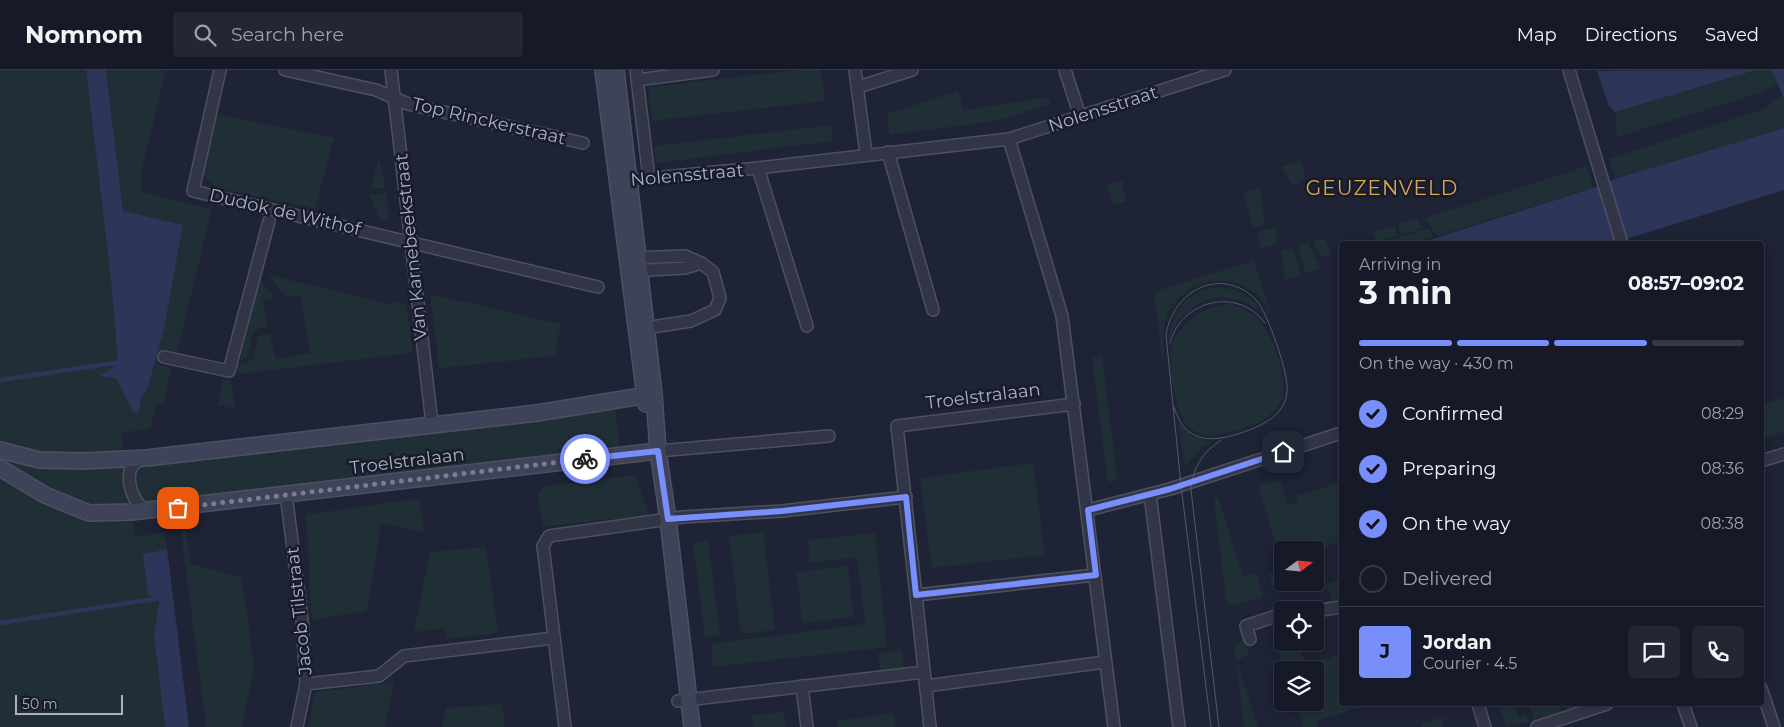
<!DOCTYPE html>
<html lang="en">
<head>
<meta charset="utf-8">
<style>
  body { margin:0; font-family:Montserrat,sans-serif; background:#232734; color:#f1f3f6; height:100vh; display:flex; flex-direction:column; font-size:19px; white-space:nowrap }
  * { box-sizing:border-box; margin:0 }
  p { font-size:16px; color:#9ea1a8 }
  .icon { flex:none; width:28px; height:28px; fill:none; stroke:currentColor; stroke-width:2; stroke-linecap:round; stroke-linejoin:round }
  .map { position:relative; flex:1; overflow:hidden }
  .sheet { position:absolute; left:1339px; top:171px; width:425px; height:465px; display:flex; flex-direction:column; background:#161a28; border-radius:5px; box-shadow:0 2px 12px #0003,0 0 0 1px #353845 }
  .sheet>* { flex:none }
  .needle { width:32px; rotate:74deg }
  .buttons { position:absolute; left:1274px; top:471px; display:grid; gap:10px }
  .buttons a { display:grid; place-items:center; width:50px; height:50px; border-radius:5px; background:#161a28; box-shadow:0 2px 12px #0003,0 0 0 1px #353845; font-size:25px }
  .scale { position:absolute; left:15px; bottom:12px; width:108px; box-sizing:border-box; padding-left:5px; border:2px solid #aaafc3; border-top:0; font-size:14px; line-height:18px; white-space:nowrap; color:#aaafc3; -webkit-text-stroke:4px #171b2a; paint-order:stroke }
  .pin { position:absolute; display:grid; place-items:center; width:42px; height:42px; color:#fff; margin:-21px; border-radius:10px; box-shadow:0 2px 8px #0006 }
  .courier { position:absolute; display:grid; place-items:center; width:50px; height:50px; margin:-25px; border:4px solid #788efb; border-radius:50%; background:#fff; color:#222; box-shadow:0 1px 6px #0007 }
  .overview em { font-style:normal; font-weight:700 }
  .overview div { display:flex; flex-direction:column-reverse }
  .overview { display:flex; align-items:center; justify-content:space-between; height:85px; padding:0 20px }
  h1 { font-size:32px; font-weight:700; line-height:38px }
  .bar { display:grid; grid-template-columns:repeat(4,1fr); gap:8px 5px; align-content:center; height:60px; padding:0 20px }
  .bar i { height:6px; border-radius:4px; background:#353845 }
  .bar .selected { background:#788efb }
  .bar p { grid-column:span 4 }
  .line { display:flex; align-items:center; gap:12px; padding:0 20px; border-top:1px solid #353845 }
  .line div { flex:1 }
  .round { display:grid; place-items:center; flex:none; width:52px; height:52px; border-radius:5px; background:#232734 }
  ol { padding:0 20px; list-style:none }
  li { display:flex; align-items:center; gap:15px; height:55px }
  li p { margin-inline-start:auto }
  li .icon { padding:5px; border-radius:50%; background:#788efb; color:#111; stroke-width:4 }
  li:last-child { color:#9ea1a8 }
  li i { width:28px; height:28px; border:2px solid #353845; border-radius:50% }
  header { display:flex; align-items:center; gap:30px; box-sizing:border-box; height:70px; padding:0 25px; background:#161a28; border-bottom:1px solid #353845 }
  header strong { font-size:24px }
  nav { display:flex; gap:28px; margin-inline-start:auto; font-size:18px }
  .search { width:350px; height:45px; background:#232734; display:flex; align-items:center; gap:12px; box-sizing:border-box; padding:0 18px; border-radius:5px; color:#9ea1a8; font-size:19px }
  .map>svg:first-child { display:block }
</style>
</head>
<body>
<header>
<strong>Nomnom</strong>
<div class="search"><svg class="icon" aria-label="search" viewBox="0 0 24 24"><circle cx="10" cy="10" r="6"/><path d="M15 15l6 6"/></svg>Search here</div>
<nav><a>Map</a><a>Directions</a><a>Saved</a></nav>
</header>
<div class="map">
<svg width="1784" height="657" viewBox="0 0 1784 657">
  <rect width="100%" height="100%" fill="#1e2335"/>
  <!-- green -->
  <g fill="#202f36">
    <polygon points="0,0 86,0 111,209 118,292 121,292 116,308 133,342 139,342 141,328 147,320 164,259 183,155 123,141 106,0 166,0 141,102 142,122 212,139 177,283 163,280 158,294 171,298 164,335 156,334 151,358 121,363 126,394 615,337 620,380 131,438 135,467 165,463 168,481 166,479 143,484 160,528 154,565 165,657 0,657"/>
    <polygon points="796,0 821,0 825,31 652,51 648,17"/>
    <polygon points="1756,0 1771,0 1777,15 1760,23 1617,67 1615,42"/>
    <polygon points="958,21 964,40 1048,27 1051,34 996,51 889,65 887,44"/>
    <polygon points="1784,26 1784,58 1615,109 1609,89 1766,38 1773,30"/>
    <polygon points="216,44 334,68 315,139 214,117 203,104"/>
    <polygon points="831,55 833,71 656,93 654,76"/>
    <polygon points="379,85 385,118 371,118"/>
    <polygon points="1301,91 1306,108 1295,115 1291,114 1282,97"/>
    <polygon points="1587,96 1593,118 1437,166 1425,148"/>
    <polygon points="1122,110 1126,132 1113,134 1106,115"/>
    <polygon points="1260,118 1265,154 1253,157 1243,123"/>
    <polygon points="387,123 389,151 379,148 369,125"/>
    <polygon points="1417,148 1423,158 1401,165 1398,154"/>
    <polygon points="1395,156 1398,166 1376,172 1373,162"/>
    <polygon points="1275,158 1277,174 1261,179 1256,165 1266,159"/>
    <polygon points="1429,158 1434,167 1413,174 1377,174"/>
    <polygon points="1325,168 1331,184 1321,187 1313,172"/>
    <polygon points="1308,173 1321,198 1306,204 1298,176"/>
    <polygon points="1293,178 1301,205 1285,210 1281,181"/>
    <path d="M 1254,190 L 1270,242 C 1266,236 1261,229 1256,224 C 1227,199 1182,211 1167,245 C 1161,260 1164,280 1163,296 L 1154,222 Z"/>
    <polygon points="268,205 391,234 392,231 406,235 413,283 238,304 237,296 253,290 258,266 270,264 276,289 310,283 300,226 286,226"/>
    <polygon points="259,208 274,228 262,231 268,257 254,260 247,287 240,290"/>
    <path d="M 1219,217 C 1239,220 1253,226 1263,244 C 1226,213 1184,228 1168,272 C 1171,242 1187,220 1219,217 Z"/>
    <polygon points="430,224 561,254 555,286 439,298"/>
    <path d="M 1229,234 C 1240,238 1251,241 1259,250 C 1272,264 1287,307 1283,326 C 1282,331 1277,339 1273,342 C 1257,358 1230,362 1209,367 C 1202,365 1190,360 1186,354 C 1175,337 1166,294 1172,275 C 1179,252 1207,236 1229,234 Z"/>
    <polygon points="1102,286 1117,409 1108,413 1092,288"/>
    <polygon points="223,310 231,311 235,339 218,335"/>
    <polygon points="1784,328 1784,362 1761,369 1761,334"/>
    <polygon points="1178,351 1192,366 1211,372 1200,379 1185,397"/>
    <polygon points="1033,393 1045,485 932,498 920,408"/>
    <polygon points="635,405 649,445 543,457 538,425 544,416"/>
    <polygon points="1280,410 1288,436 1298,432 1296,426 1341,412 1341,471 1314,480 1282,480 1282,494 1258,416"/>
    <polygon points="1218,427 1243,507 1256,503 1263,526 1232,536 1228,535 1226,530 1214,429"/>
    <polygon points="419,428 425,463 381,453 367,541 312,550 306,445"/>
    <polygon points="186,460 191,494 242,507 254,598 242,657 206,657 181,461"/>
    <polygon points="763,462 775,560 741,564 729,466"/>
    <polygon points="875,463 887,577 713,597 711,574 865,554 857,487 810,493 808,470"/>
    <polygon points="708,471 720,565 705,567 693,473"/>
    <polygon points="486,477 498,563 446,569 444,558 414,562 430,482"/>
    <polygon points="848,496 854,547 802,553 797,502"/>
    <polygon points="1282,500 1282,512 1285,513 1273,517 1269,504"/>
    <polygon points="1341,509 1341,528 1332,531 1326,514"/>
    <polygon points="1244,571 1249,585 1236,590 1258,657 1244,657 1234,574"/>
    <polygon points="1299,575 1306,595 1341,584 1341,634 1370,634 1317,651 1318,657 1303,657 1295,633 1315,632 1315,600 1285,600 1279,582"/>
    <polygon points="902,580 904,597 880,600 878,583"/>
    <polygon points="394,612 385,657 308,657 315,622"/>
    <polygon points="502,634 505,657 442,657 446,638"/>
    <polygon points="1498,634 1524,634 1515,637 1518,647 1526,644 1529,652 1506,657"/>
    <polygon points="1529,634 1559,634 1561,642 1534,651"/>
    <polygon points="1564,634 1592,634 1567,642"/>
    <polygon points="784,642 786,657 753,657 752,645"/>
    <polygon points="893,643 895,657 837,657 837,651"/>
    <polygon points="1441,648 1444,657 1422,657 1421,654"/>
  </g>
  <!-- water -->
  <g fill="#2d3659">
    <polygon points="86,0 106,0 123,141 183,155 164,259 147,320 141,328 139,342 133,342 116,308 100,306 120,293 118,292 111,209"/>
    <polygon points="1756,0 1615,42 1609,36 1597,1"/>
    <polygon points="1771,0 1784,0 1784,28"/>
    <polygon points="1784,58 1784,120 1610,174 1417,174 1593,118 1615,109"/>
    <polygon points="167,479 189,657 165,657 154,565 160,528 148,525 143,484"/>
  </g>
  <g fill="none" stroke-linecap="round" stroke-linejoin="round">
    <!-- stream -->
    <g stroke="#2d3659" stroke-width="4.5">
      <polyline points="0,310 121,292"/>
      <polyline points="0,553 160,528"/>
    </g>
    <!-- street casing -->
    <g stroke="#4c5061" stroke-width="14">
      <g id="street">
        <polyline points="220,0 193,121 598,217"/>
        <polyline points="285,0 376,20 408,34 583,73"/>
        <polyline points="391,0 432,354"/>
        <polyline points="636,0 649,108"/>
        <polyline points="855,0 866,84"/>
        <polyline points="1065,0 1080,46"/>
        <polyline points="1569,0 1622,174"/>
        <polyline points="637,10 713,0"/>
        <polyline points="858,17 912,0"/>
        <polyline points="1009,69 1062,246 1114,657"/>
        <polyline points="888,82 933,240"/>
        <polyline points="758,98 807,256"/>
        <polyline points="621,111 758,98 1009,69 1225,0"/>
        <polyline points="630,188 685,186 701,193 713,202 720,228 715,240 691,251 639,259"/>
        <polyline points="631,201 685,198 701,193"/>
        <polyline points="164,287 229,301 269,151"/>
        <polyline points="1074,334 897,356 916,525 1095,505"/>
        <polyline points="658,381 829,366"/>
        <path d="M 145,389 C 141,390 137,391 134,394 C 123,405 133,438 149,440"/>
        <polyline points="1761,391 1784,384"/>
        <polyline points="286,424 302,549 306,614 297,657"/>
        <polyline points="1150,424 1179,657"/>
        <polyline points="1088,440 1170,419 1341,363"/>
        <polyline points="916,525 930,657"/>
        <polyline points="1295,540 1303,538 1310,540"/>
        <polyline points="1315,541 1341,537"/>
        <polyline points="1250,569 1246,556 1282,544"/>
        <polyline points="306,614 379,606 404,586 554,568"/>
        <polyline points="802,616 807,657"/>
        <polyline points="926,616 1105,592"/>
        <polyline points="1761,618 1774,657"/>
        <polyline points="678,631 924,602"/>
        <polyline points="1478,634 1485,657"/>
        <polyline points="1683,634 1691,657"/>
        <polyline points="565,657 543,476 549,466 683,447 782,441 906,427"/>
        <polyline points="1537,657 1607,634"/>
      </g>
    </g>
    <!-- secondary casing -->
    <g stroke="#4c5061" stroke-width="18">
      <g id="secondary">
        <polyline points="603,0 646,334"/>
        <polyline points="616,0 654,324 658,381 668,449 692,657"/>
        <polyline points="0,380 39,390 83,391 146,388 537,343 654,324"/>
        <polyline points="0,398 45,425 89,443 131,442 658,381"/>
      </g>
    </g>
    <!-- street -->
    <use href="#street" stroke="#313546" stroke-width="11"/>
    <!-- secondary -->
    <use href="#secondary" stroke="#3f4359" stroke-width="15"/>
    <!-- tram -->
    <g stroke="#53586d" stroke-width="1">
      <path d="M 1170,273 C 1181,230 1238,216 1265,253"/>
      <path d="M 1174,337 C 1185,373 1210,373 1241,363 C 1264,355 1289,344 1287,315 C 1286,298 1268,243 1256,230 C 1222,195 1173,220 1166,265 L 1181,415 L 1211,657"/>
      <path d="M 1219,657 L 1191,420 C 1193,397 1202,383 1221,370"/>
    </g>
  </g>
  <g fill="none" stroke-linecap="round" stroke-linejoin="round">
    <!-- done -->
    <polyline stroke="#797e91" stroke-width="5" stroke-dasharray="0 9" points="178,438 585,389"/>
    <!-- route -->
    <polyline stroke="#788efb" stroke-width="6" points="585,389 658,381 668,449 782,441 906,427 916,525 1096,505 1088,440 1170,419 1283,382"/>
  </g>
  <g text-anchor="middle" stroke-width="5" stroke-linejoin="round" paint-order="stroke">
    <!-- street labels -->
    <g font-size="18" fill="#aaafc3" stroke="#171b2a">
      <text transform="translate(1103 39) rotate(-18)" y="6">Nolensstraat</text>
      <text transform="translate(489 51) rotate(13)" y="6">Top Rinckerstraat</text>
      <text transform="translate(687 105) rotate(-5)" y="6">Nolensstraat</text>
      <text transform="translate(285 142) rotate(13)" y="6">Dudok de Withof</text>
      <text transform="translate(411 177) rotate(-96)" y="6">Van Karnebeekstraat</text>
      <text transform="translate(983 326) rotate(-7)" y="6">Troelstralaan</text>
      <text transform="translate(407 391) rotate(-7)" y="6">Troelstralaan</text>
      <text transform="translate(299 541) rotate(-96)" y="6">Jacob Tilstraat</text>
    </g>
    <!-- quarter labels -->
    <g font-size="20" letter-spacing="1" fill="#d6a853" stroke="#171b2a">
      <text x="1382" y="125">GEUZENVELD</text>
    </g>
  </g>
</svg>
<div class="buttons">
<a><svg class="needle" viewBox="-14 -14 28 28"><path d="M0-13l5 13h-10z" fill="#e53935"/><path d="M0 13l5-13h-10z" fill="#9ea1a8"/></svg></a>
<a><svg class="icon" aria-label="locate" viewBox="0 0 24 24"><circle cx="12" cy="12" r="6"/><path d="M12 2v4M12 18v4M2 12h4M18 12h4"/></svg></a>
<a><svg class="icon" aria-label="layers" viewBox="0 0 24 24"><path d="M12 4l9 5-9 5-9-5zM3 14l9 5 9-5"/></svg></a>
</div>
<div class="scale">50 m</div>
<div class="pin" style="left:178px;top:438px;background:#ea580c"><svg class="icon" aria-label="bag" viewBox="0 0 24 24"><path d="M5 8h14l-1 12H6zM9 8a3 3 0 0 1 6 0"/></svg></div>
<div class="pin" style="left:1283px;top:382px;background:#1f2937"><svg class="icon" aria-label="home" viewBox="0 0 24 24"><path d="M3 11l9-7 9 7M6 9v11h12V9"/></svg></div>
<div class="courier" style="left:585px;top:389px"><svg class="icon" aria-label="bike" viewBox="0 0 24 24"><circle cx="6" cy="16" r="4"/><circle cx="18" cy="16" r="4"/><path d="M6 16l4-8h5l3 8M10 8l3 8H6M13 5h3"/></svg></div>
<section class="sheet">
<div class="overview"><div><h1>3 min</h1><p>Arriving in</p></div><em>08:57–09:02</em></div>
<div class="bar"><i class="selected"></i><i class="selected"></i><i class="selected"></i><i></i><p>On the way · 430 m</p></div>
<ol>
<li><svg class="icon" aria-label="check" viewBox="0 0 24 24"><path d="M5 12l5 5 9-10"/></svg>Confirmed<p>08:29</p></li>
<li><svg class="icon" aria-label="check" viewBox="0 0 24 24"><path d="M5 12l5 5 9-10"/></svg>Preparing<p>08:36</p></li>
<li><svg class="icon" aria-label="check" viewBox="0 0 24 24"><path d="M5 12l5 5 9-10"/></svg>On the way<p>08:38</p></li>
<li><i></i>Delivered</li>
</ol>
<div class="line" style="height:90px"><b class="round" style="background:#788efb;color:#111">J</b><div><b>Jordan</b><p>Courier · 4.5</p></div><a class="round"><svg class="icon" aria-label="chat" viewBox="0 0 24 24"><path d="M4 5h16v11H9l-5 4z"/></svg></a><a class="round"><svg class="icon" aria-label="phone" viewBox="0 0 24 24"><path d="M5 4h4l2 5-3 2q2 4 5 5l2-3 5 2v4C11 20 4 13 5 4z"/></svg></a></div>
</section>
</div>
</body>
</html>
